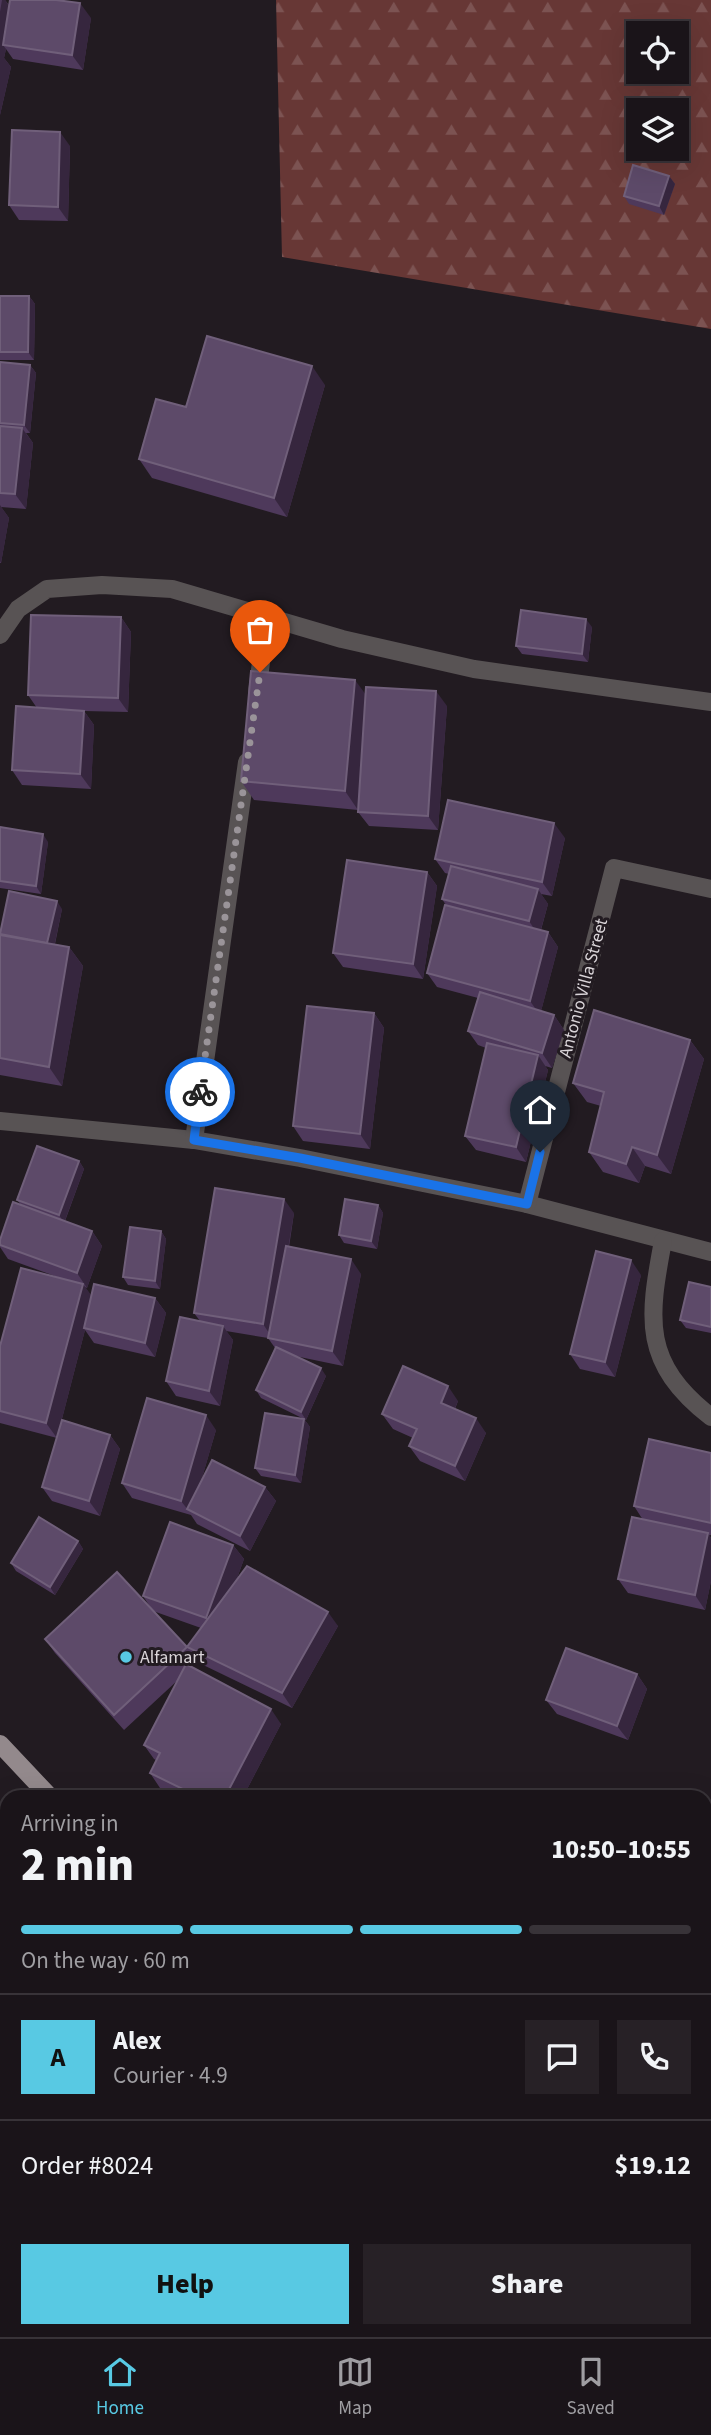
<!DOCTYPE html>
<html lang="en">
<head>
<meta charset="utf-8">
<style>
  body { margin:0; font-family:"Source Sans 3",sans-serif; background:#272126; color:#f1f3f6; height:100vh; display:flex; flex-direction:column; font-size:26px; white-space:nowrap }
  * { box-sizing:border-box; margin:0 }
  p { font-size:23px; color:#9f9ea2 }
  .icon { flex:none; width:38px; height:38px; fill:none; stroke:currentColor; stroke-width:2; stroke-linecap:round; stroke-linejoin:round }
  .map { position:relative; flex:1; overflow:hidden }
  .details { position:absolute; left:0px; top:1790px; width:712px; height:548px; display:flex; flex-direction:column; background:#1a1419; border-radius:21px 21px 0 0; box-shadow:0 7px 28px #0002,0 0 0 2px #383338 }
  .details>* { flex:none }
  .controls { position:absolute; left:626px; top:21px; display:grid; gap:14px }
  .controls a { display:grid; place-items:center; width:63px; height:63px; border-radius:0px; background:#1a1419; box-shadow:0 7px 28px #0002,0 0 0 2px #383338; font-size:35px }
  .pin { position:absolute; display:grid; place-items:center; width:60px; height:60px; color:#fff; margin:-72px -30px; border-radius:50% 50% 50% 0; rotate:-45deg; box-shadow:0 0 7px #0007 }
  .pin .icon { rotate:45deg }
  .courier { position:absolute; display:grid; place-items:center; width:70px; height:70px; margin:-35px; border:5px solid #1a73e8; border-radius:50%; background:#fff; color:#222; box-shadow:0 2px 9px #0007 }
  .summary em { font-style:normal; font-weight:800 }
  .summary div { display:flex; flex-direction:column-reverse }
  .summary { display:flex; align-items:center; justify-content:space-between; height:119px; padding:0 21px }
  h1 { font-size:46px; font-weight:800; line-height:52px }
  .bar { display:grid; grid-template-columns:repeat(4,1fr); gap:10px 7px; align-content:center; height:84px; padding:0 21px }
  .bar i { height:9px; border-radius:5px; background:#383338 }
  .bar .selected { background:#58c9e3 }
  .bar p { grid-column:span 4 }
  .line { display:flex; align-items:center; gap:18px; padding:0 21px; border-top:2px solid #383338 }
  .line div { flex:1 }
  .round { display:grid; place-items:center; flex:none; width:74px; height:74px; border-radius:0px; background:#272126 }
  .cta { display:flex; gap:14px; margin-top:auto; padding:14px 21px }
  .cta a { flex:1; height:80px; border-radius:0px; background:#58c9e3; color:#111; font-size:28px; font-weight:800; line-height:80px; text-align:center }
  .cta a+a { background:#272126; color:#f1f3f6 }
  .menu { display:flex; justify-content:space-around; align-items:center; height:98px; border-top:2px solid #383338; background:#1a1419; font-size:19px; color:#9f9ea2 }
  .menu a { display:grid; justify-items:center; gap:4px }
  .menu .selected { color:#58c9e3 }
  .map>svg:first-child { display:block }
</style>
</head>
<body>
<div class="map">
<svg width="711" height="2337" viewBox="0 0 711 2337">
  <defs>
    <pattern id="forest-firs" width="22" height="20" patternUnits="userSpaceOnUse" patternTransform="scale(1.75)"><rect width="22" height="20" fill="#673735"/><path d="M5 1l3.5 6h-7zM16 11l3.5 6h-7z" fill="#7c5352"/></pattern>
  </defs>
  <rect width="100%" height="100%" fill="#221b21"/>
  <!-- forest -->
  <g fill="url(#forest-firs)" fill-rule="evenodd">
    <path d="M 276,0 L 711,0 L 711,329 L 282,257 ZM 639,33 L 677,33 L 677,72 L 639,72 ZM 639,110 L 677,110 L 677,149 L 639,149 Z"/>
    <polygon points="705,1922 711,1924 711,2250 705,2244"/>
  </g>
  <g fill="none" stroke-linecap="round" stroke-linejoin="round">
    <!-- minor -->
    <g stroke="#585354" stroke-width="18">
      <polyline points="0,635 18,609 47,589 102,585 172,589 342,639 474,669 711,702"/>
      <polyline points="257,693 267,616"/>
      <polyline points="0,1121 194,1140 300,1158 527,1204 711,1252"/>
      <polyline points="194,1140 247,762"/>
      <polyline points="527,1204 614,868 711,889"/>
      <path d="M 663,1241 C 648,1320 642,1363 711,1417"/>
    </g>
    <!-- major -->
    <g stroke="#93898c" stroke-width="18">
      <polyline points="0,1744 50,1797"/>
      <polyline points="572,2331 578,2337"/>
    </g>
  </g>
  <!-- wall -->
  <g fill="#4e395b">
    <polygon points="0,0 5,0 9,5 91,18 83,70 13,59 6,49 4,58 11,67 0,115"/>
    <polygon points="70,146 68,221 19,220 9,205"/>
    <polygon points="669,176 675,184 664,215 629,204 624,196"/>
    <polygon points="0,296 29,296 35,304 34,360 0,360"/>
    <polygon points="0,362 30,365 36,373 30,433 26,433 33,443 26,509 1,507 9,518 1,563 0,563"/>
    <polygon points="325,385 287,517 152,478 139,459 186,407"/>
    <polygon points="121,617 131,632 128,712 84,711 94,725 91,789 22,785 12,770 37,708 28,695"/>
    <polygon points="592,627 588,662 522,654 516,646"/>
    <polygon points="366,696 447,706 438,830 369,826 358,812 358,810 254,800 241,781"/>
    <polygon points="0,827 48,842 41,894 0,888"/>
    <polygon points="565,838 552,896 541,894 548,904 541,930 548,932 558,947 541,1011 554,1015 564,1030 552,1068 545,1066 548,1070 526,1162 476,1150 465,1136 486,1048 478,1045 468,1031 478,998 437,987 427,973 446,905 442,899 449,874 445,873 435,859"/>
    <polygon points="427,872 437,886 423,979 343,967 333,953"/>
    <polygon points="62,909 55,944 69,947 83,966 62,1086 0,1075 0,935 2,935 0,934"/>
    <polygon points="374,1013 384,1028 370,1149 303,1141 293,1126"/>
    <polygon points="690,1040 704,1059 671,1174 645,1166 639,1183 603,1172 589,1152 601,1106 587,1102 573,1083"/>
    <polygon points="79,1161 84,1169 65,1221 92,1231 102,1246 87,1288 85,1287 91,1296 155,1298 166,1313 155,1357 94,1343 85,1330 57,1438 0,1423 0,1346 63,1279 8,1259 0,1247 0,1240 21,1205 17,1200"/>
    <polygon points="378,1205 383,1213 377,1249 344,1243 339,1235"/>
    <polygon points="294,1213 289,1247 361,1274 343,1366 295,1356 326,1376 306,1420 304,1419 310,1427 301,1483 261,1476 255,1468 304,1419 261,1398 256,1390 275,1348 268,1338 226,1331 233,1340 220,1406 176,1396 166,1381 200,1321 194,1313"/>
    <polygon points="161,1231 166,1239 160,1289 128,1285 123,1277"/>
    <polygon points="641,1275 615,1377 580,1369 570,1354"/>
    <polygon points="711,1287 711,1333 686,1328 680,1320"/>
    <polygon points="458,1401 455,1409 486,1433 465,1481 420,1461 409,1446 413,1438 393,1429 382,1414"/>
    <polygon points="216,1430 201,1481 265,1487 276,1501 250,1551 197,1524 191,1515 132,1498 122,1483"/>
    <polygon points="110,1435 120,1449 100,1516 52,1501 42,1487"/>
    <polygon points="711,1453 711,1535 709,1535 711,1538 711,1581 705,1610 628,1593 618,1579 643,1520 634,1506"/>
    <polygon points="78,1541 83,1549 55,1595 16,1571 11,1563"/>
    <polygon points="233,1545 244,1559 236,1581 338,1626 292,1708 197,1662 187,1647 201,1628 153,1611 187,1647 197,1662 191,1667 281,1724 243,1797 179,1797 160,1788 150,1773 156,1760 154,1759 144,1745 178,1680 124,1730 55,1653 45,1639 153,1611 143,1596"/>
    <polygon points="637,1674 647,1689 628,1740 557,1714 546,1700"/>
  </g>
  <!-- shaded-wall -->
  <g fill="#36263e">
    <polygon points="2,0 5,0 13,11 3,45 6,49 4,58 11,67 0,115 0,12"/>
    <polygon points="80,3 91,18 83,70 72,55"/>
    <polygon points="60,132 70,146 68,221 58,207"/>
    <polygon points="669,176 675,184 664,215 659,206"/>
    <polygon points="29,296 35,304 34,360 28,352"/>
    <polygon points="30,365 36,373 30,433 24,425"/>
    <polygon points="312,366 325,385 287,517 274,498"/>
    <polygon points="22,428 33,443 26,509 15,494"/>
    <polygon points="0,505 9,518 1,563 0,561"/>
    <polygon points="121,617 131,632 128,712 118,698"/>
    <polygon points="586,619 592,627 588,662 582,654"/>
    <polygon points="355,680 369,699 358,810 345,791"/>
    <polygon points="436,691 447,706 438,830 428,816"/>
    <polygon points="84,711 94,725 91,789 80,774"/>
    <polygon points="554,823 565,838 552,896 542,882"/>
    <polygon points="43,834 48,842 41,894 36,886"/>
    <polygon points="427,872 437,886 423,979 413,964"/>
    <polygon points="538,889 548,904 539,936 529,921"/>
    <polygon points="57,901 62,909 53,952 47,944"/>
    <polygon points="548,932 558,947 540,1015 530,1001"/>
    <polygon points="69,947 83,966 62,1086 49,1067"/>
    <polygon points="374,1013 384,1028 370,1149 360,1134"/>
    <polygon points="554,1015 564,1030 552,1068 542,1053"/>
    <polygon points="690,1040 704,1059 671,1174 657,1155"/>
    <polygon points="538,1055 548,1070 526,1162 516,1147"/>
    <polygon points="632,1147 645,1166 639,1183 626,1164"/>
    <polygon points="79,1161 84,1169 64,1223 59,1215"/>
    <polygon points="284,1199 294,1213 273,1339 263,1324"/>
    <polygon points="378,1205 383,1213 377,1249 371,1241"/>
    <polygon points="92,1231 102,1246 87,1288 77,1273"/>
    <polygon points="161,1231 166,1239 160,1289 155,1281"/>
    <polygon points="351,1259 361,1274 343,1366 332,1351"/>
    <polygon points="631,1260 641,1275 615,1377 605,1362"/>
    <polygon points="83,1284 94,1299 84,1328 85,1330 57,1438 46,1423"/>
    <polygon points="155,1298 166,1313 155,1357 145,1343"/>
    <polygon points="223,1326 233,1340 220,1406 209,1391"/>
    <polygon points="321,1368 326,1376 306,1420 301,1412"/>
    <polygon points="448,1386 458,1401 451,1417 441,1403"/>
    <polygon points="206,1415 216,1430 192,1512 188,1510 181,1501"/>
    <polygon points="476,1418 486,1433 465,1481 455,1466"/>
    <polygon points="304,1419 310,1427 301,1483 295,1475"/>
    <polygon points="110,1435 120,1449 100,1516 89,1501"/>
    <polygon points="265,1487 276,1501 250,1551 240,1536"/>
    <polygon points="708,1533 711,1538 711,1581 705,1610 695,1595"/>
    <polygon points="78,1541 83,1549 55,1595 50,1587"/>
    <polygon points="233,1545 244,1559 217,1633 206,1618"/>
    <polygon points="328,1612 338,1626 292,1708 282,1693"/>
    <polygon points="637,1674 647,1689 628,1740 617,1726"/>
    <polygon points="271,1709 281,1724 243,1797 225,1797"/>
  </g>
  <!-- building -->
  <g fill="#5d4a69" stroke="#705f7a" stroke-width="2">
    <polygon points="10,0 56,0 80,3 72,55 3,45"/>
    <polygon points="12,130 60,132 58,207 9,205"/>
    <polygon points="633,165 669,176 659,206 624,196"/>
    <polygon points="0,296 29,296 28,352 0,352"/>
    <polygon points="207,336 312,366 274,498 139,459 156,399 186,407"/>
    <polygon points="0,362 30,365 24,425 0,423"/>
    <polygon points="0,426 22,428 15,494 0,493"/>
    <polygon points="521,610 586,619 582,654 516,646"/>
    <polygon points="31,615 121,617 118,698 28,695"/>
    <polygon points="251,671 355,680 345,791 241,781"/>
    <polygon points="366,687 436,691 428,816 358,812"/>
    <polygon points="16,706 84,711 80,774 12,770"/>
    <polygon points="448,800 554,823 542,882 435,859"/>
    <polygon points="0,827 43,834 36,886 0,881"/>
    <polygon points="347,860 427,872 413,964 333,953"/>
    <polygon points="451,866 538,889 529,921 442,899"/>
    <polygon points="9,891 57,901 47,943 0,934"/>
    <polygon points="445,905 548,932 530,1001 427,973"/>
    <polygon points="0,935 69,947 49,1067 0,1058"/>
    <polygon points="480,992 554,1015 542,1053 468,1031"/>
    <polygon points="307,1006 374,1013 360,1134 293,1126"/>
    <polygon points="594,1010 690,1040 657,1155 632,1147 626,1164 589,1152 604,1092 573,1083"/>
    <polygon points="487,1043 538,1055 516,1147 465,1136"/>
    <polygon points="37,1146 79,1161 59,1215 17,1200"/>
    <polygon points="215,1188 284,1199 263,1324 194,1313"/>
    <polygon points="345,1199 378,1205 371,1241 339,1235"/>
    <polygon points="13,1202 92,1231 77,1273 0,1245 0,1240"/>
    <polygon points="130,1227 161,1231 155,1281 123,1277"/>
    <polygon points="286,1246 351,1259 332,1351 268,1338"/>
    <polygon points="596,1251 631,1260 605,1362 570,1354"/>
    <polygon points="21,1268 83,1284 46,1423 0,1411 0,1346"/>
    <polygon points="689,1282 711,1287 711,1327 680,1320"/>
    <polygon points="94,1284 155,1298 145,1343 84,1328"/>
    <polygon points="180,1317 223,1326 209,1391 166,1381"/>
    <polygon points="276,1347 321,1368 301,1412 256,1390"/>
    <polygon points="403,1366 448,1386 441,1403 476,1418 455,1466 409,1446 417,1429 382,1414"/>
    <polygon points="147,1398 206,1415 181,1501 122,1483"/>
    <polygon points="265,1413 304,1419 295,1475 255,1468"/>
    <polygon points="62,1420 110,1435 89,1501 42,1487"/>
    <polygon points="649,1439 711,1453 711,1523 634,1506"/>
    <polygon points="212,1460 265,1487 240,1536 187,1509"/>
    <polygon points="39,1517 78,1541 50,1587 11,1563"/>
    <polygon points="632,1517 708,1533 695,1595 618,1579"/>
    <polygon points="170,1522 233,1545 206,1618 143,1596"/>
    <polygon points="247,1566 328,1612 282,1693 187,1647"/>
    <polygon points="117,1572 187,1647 114,1715 45,1639"/>
    <polygon points="566,1648 637,1674 617,1726 546,1700"/>
    <polygon points="186,1664 271,1709 225,1797 199,1797 150,1773 160,1753 144,1745"/>
  </g>
  <g fill="none" stroke-linecap="round" stroke-linejoin="round">
    <!-- done -->
    <polyline stroke="#9a9499" stroke-width="7" stroke-dasharray="0 12.6" points="200,1092 260,672"/>
    <!-- route -->
    <polyline stroke="#1a73e8" stroke-width="9" points="200,1092 194,1140 300,1158 527,1204 540,1152"/>
  </g>
  <!-- markers -->
  <circle fill="#58c9e3" stroke="#221b21" stroke-width="2.5" cx="126" cy="1657" r="7"/>
  <g text-anchor="middle" stroke-width="6" stroke-linejoin="round" paint-order="stroke">
    <!-- street labels -->
    <g font-size="18" fill="#dad5d9" stroke="#221b21">
      <text transform="translate(583 988) rotate(-75)" y="6">Antonio Villa Street</text>
    </g>
    <!-- poi labels -->
    <g font-size="18" fill="#dad5d9" stroke="#221b21" text-anchor="start">
      <text x="140" y="1663">Alfamart</text>
    </g>
  </g>
</svg>
<div class="controls">
<a><svg class="icon" aria-label="locate" viewBox="0 0 24 24"><circle cx="12" cy="12" r="6"/><path d="M12 2v4M12 18v4M2 12h4M18 12h4"/></svg></a>
<a><svg class="icon" aria-label="layers" viewBox="0 0 24 24"><path d="M12 4l9 5-9 5-9-5zM3 14l9 5 9-5"/></svg></a>
</div>
<div class="pin" style="left:260px;top:672px;background:#ea580c"><svg class="icon" aria-label="bag" viewBox="0 0 24 24"><path d="M5 8h14l-1 12H6zM9 8a3 3 0 0 1 6 0"/></svg></div>
<div class="pin" style="left:540px;top:1152px;background:#1f2937"><svg class="icon" aria-label="home" viewBox="0 0 24 24"><path d="M3 11l9-7 9 7M6 9v11h12V9"/></svg></div>
<div class="courier" style="left:200px;top:1092px"><svg class="icon" aria-label="bike" viewBox="0 0 24 24"><circle cx="6" cy="16" r="4"/><circle cx="18" cy="16" r="4"/><path d="M6 16l4-8h5l3 8M10 8l3 8H6M13 5h3"/></svg></div>
<section class="details">
<div class="summary"><div><h1>2 min</h1><p>Arriving in</p></div><em>10:50–10:55</em></div>
<div class="bar"><i class="selected"></i><i class="selected"></i><i class="selected"></i><i></i><p>On the way · 60 m</p></div>
<div class="line" style="height:126px"><b class="round" style="background:#58c9e3;color:#111">A</b><div><b>Alex</b><p>Courier · 4.9</p></div><a class="round"><svg class="icon" aria-label="chat" viewBox="0 0 24 24"><path d="M4 5h16v11H9l-5 4z"/></svg></a><a class="round"><svg class="icon" aria-label="phone" viewBox="0 0 24 24"><path d="M5 4h4l2 5-3 2q2 4 5 5l2-3 5 2v4C11 20 4 13 5 4z"/></svg></a></div>
<div class="line" style="height:91px"><div>Order #8024</div><b>$19.12</b></div>
<div class="cta"><a>Help</a><a>Share</a></div>
</section>
</div>
<nav class="menu">
<a class="selected"><svg class="icon" aria-label="home" viewBox="0 0 24 24"><path d="M3 11l9-7 9 7M6 9v11h12V9"/></svg>Home</a>
<a><svg class="icon" aria-label="map" viewBox="0 0 24 24"><path d="M3 6l6-2 6 2 6-2v14l-6 2-6-2-6 2zM9 4v14M15 6v14"/></svg>Map</a>
<a><svg class="icon" aria-label="saved" viewBox="0 0 24 24"><path d="M7 4h10v16l-5-4-5 4z"/></svg>Saved</a>
</nav>
</body>
</html>
